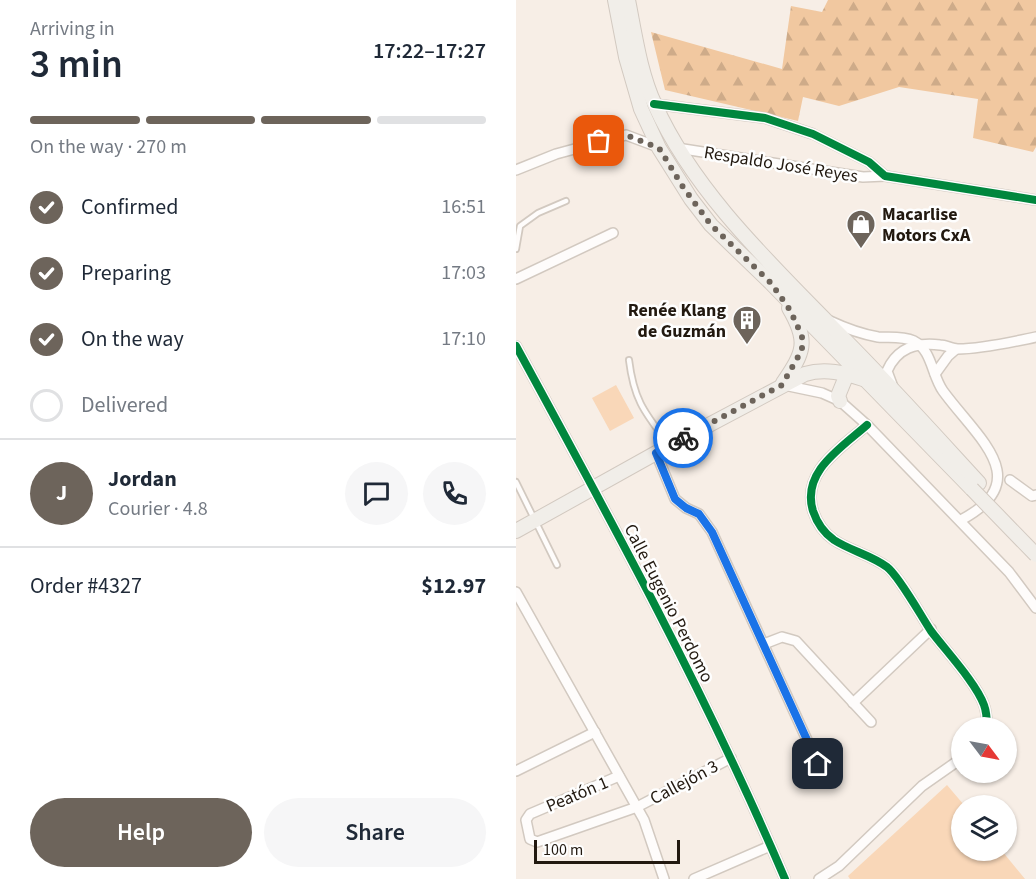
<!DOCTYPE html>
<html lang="en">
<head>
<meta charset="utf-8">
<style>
  body { margin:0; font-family:"Source Sans 3",sans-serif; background:#f6f6f7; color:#1f2937; height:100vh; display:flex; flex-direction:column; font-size:22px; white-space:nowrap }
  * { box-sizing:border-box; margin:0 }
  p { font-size:20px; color:#747a83 }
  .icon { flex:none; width:33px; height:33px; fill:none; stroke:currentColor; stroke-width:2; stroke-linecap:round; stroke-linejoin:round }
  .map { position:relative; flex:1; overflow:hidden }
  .side { display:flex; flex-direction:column; background:#fff; width:516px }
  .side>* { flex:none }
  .needle { width:39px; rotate:122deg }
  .fabs { position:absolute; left:435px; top:717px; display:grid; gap:12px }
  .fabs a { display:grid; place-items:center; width:66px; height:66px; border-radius:50%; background:#fff; box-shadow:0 2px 4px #0004; font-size:30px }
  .scale { position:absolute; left:18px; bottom:15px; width:146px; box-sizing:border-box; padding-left:6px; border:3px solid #221910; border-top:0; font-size:16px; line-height:21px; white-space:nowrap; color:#221910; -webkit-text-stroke:4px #fefefe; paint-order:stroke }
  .pin { position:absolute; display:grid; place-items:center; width:51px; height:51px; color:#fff; margin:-26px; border-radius:12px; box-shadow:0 3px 9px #0006 }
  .courier { position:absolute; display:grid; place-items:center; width:60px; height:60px; margin:-30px; border:4px solid #1a73e8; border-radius:50%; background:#fff; color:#222; box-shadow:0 2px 8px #0007 }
  .summary em { font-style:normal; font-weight:600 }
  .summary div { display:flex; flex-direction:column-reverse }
  .summary { display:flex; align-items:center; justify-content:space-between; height:102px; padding:0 30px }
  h1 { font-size:39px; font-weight:600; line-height:45px }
  .bar { display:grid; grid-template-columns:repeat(4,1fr); gap:9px 6px; align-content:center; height:72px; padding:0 30px }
  .bar i { height:8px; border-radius:4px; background:#e0e1e3 }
  .bar .current { background:#6d645b }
  .bar p { grid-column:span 4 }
  .line { display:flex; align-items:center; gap:15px; padding:0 30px; border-top:2px solid #e0e1e3 }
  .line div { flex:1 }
  .round { display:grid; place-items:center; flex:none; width:63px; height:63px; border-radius:32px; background:#f6f6f7 }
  ol { padding:0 30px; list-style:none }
  li { display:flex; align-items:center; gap:18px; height:66px }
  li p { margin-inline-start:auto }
  li .icon { padding:6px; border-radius:50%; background:#6d645b; color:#fff; stroke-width:4 }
  li:last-child { color:#747a83 }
  li i { width:33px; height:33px; border:3px solid #e0e1e3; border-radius:50% }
  .cta { display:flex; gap:12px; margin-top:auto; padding:12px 30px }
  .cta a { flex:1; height:69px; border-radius:36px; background:#6d645b; color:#fff; font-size:24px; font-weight:600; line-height:69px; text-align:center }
  .cta a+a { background:#f6f6f7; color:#1f2937 }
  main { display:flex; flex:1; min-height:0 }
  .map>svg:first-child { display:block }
</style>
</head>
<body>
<main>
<section class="side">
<div class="summary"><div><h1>3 min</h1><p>Arriving in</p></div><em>17:22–17:27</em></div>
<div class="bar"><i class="current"></i><i class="current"></i><i class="current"></i><i></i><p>On the way · 270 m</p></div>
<ol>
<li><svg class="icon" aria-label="check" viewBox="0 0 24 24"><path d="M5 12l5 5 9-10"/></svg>Confirmed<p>16:51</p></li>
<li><svg class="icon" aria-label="check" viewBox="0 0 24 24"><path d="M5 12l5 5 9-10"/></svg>Preparing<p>17:03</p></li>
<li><svg class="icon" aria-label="check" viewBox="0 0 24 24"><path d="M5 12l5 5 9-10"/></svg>On the way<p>17:10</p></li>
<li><i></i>Delivered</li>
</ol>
<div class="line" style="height:108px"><b class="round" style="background:#6d645b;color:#fff">J</b><div><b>Jordan</b><p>Courier · 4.8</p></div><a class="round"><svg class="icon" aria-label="chat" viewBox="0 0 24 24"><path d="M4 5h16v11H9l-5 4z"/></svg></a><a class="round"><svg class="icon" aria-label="phone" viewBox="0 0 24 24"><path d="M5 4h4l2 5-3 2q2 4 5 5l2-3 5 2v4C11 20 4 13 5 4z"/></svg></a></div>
<div class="line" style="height:78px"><div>Order #4327</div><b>$12.97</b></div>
<div class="cta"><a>Help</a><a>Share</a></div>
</section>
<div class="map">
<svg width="520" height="879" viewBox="0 0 520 879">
  <defs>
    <pattern id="forest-firs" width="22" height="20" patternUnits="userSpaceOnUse" patternTransform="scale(1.5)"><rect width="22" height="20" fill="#f1c8a0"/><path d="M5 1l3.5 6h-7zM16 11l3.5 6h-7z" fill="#ceab89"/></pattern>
  </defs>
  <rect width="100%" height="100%" fill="#f7eee6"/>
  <!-- forest -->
  <polygon fill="url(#forest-firs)" points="312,0 520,0 520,147 517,152 457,138 462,99 383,87 323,106 287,97 282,121 149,90 135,32 266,69 275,6 306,12"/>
  <!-- pitch -->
  <g fill="#f9d7b8">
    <polygon points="100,385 118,418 94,431 76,398"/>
    <polygon points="431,785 448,805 446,806 446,850 486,851 509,879 334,879 332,876"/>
  </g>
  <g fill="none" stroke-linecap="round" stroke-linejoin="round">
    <!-- service casing -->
    <g stroke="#d2c9c0" stroke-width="8">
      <g id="service">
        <polyline points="0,249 4,226 22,213 50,201"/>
        <path d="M 113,360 C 118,401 129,413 153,445"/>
        <polyline points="0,482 41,565"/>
      </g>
    </g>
    <!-- minor casing -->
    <g stroke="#d2c9c0" stroke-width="12">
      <g id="minor">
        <polyline points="138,104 249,118 297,134 353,162 369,176 520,200"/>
        <polyline points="161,148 347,177 369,176"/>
        <polyline points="0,170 40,154 110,135 142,147"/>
        <polyline points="0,279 97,233"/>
        <path d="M 314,321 C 329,328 345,334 362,337 C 373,338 386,336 398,341 C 416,350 416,376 427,391 C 462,439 520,480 445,520"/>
        <path d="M 0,346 C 95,520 191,696 269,879"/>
        <polyline points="419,374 432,356 440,349"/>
        <polyline points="268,385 306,393 324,401 351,425 493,572 520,608"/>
        <path d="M 377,387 L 371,371 C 381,348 400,342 424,345 C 430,345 436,349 442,349 C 466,349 496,342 520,337"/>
        <path d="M 351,425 C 325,448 285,472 297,511 C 301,523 308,533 318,540 C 335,551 355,555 371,567 C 383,576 405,616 415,631 C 430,651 460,683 468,705 C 471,713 471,720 471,728"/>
        <polyline points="140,453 159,499 170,508 183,514 196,532 302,764"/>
        <polyline points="494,480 516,496 520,495"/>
        <polyline points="0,592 128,820 148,879"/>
        <polyline points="248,644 266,637 280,641 355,722"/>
        <polyline points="337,703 415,629"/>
        <polyline points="0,771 79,732"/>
        <polyline points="103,776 14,814 10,820 14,839 21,842 121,807 215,758"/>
        <polyline points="178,879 254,846"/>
        <polyline points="303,879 323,866 406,786 446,758"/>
      </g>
    </g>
    <!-- secondary casing -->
    <g stroke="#d2c9c0" stroke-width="16">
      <g id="secondary">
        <polyline points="99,0 110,57 125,109 143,148 175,199 195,225 255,283 456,489"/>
        <path d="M 112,0 C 119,35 124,73 139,105 C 179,194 259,268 326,337 C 373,384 418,434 463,483"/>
        <path d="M 267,383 C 288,352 293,342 273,308"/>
        <polyline points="324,401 322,396 331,374"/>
        <path d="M 0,531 L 140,453 L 289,374 C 309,368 329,373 347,379"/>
      </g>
    </g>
    <!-- service -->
    <use href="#service" stroke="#fefcfb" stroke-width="4.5"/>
    <!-- minor -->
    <use href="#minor" stroke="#fefcfb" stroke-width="9"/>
    <!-- secondary -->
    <use href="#secondary" stroke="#f1eee9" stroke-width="14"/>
    <!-- secondary-bridge casing -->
    <g stroke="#d2c9c0" stroke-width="16" stroke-linecap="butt">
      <polyline id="secondary-bridge" points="456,489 520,555"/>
    </g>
    <!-- secondary-bridge -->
    <use href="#secondary-bridge" stroke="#f1eee9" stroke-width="14"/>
    <!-- cycleway casing -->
    <g stroke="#fefefe" stroke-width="11">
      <g id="cycleway">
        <polyline points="138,104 249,118 297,134 353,162 369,176 520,200"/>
        <path d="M 0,346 C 95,520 191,696 269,879"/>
        <path d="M 351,425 C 325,448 285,472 297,511 C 301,523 308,533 318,540 C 335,551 355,555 371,567 C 383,576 405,616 415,631 C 430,651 460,683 468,705 C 471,713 471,720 471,728"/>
      </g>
    </g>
    <!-- cycleway -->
    <use href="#cycleway" stroke="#00873e" stroke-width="8"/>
  </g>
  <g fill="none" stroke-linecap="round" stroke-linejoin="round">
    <!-- done -->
    <polyline stroke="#6d645b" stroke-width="6" stroke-dasharray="0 10.8" points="83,141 110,135 143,148 167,187 195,225 255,283 274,310 286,336 286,350 266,385 167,438"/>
    <!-- route -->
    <polyline stroke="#1a73e8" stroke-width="8" points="167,438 140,453 159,499 170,508 183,514 196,532 302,764"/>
  </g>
  <!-- icons -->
  <defs>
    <g id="shop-pin" transform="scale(1.5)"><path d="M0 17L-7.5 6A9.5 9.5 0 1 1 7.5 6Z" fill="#6d645b" stroke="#fefefe"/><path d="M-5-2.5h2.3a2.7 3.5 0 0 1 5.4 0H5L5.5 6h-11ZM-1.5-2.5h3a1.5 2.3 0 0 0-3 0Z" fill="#fff"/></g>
    <g id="building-pin" transform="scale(1.5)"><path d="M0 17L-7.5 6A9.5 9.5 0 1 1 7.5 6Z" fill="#6d645b" stroke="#fefefe"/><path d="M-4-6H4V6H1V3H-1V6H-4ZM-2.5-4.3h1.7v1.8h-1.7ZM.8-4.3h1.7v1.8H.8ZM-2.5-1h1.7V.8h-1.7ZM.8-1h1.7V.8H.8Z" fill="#fff"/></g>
  </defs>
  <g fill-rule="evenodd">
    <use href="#shop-pin" x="345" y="224"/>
    <use href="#building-pin" x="231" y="320"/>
  </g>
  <g text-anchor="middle" stroke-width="5" stroke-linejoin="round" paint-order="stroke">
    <!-- street labels -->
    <g font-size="18" fill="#221910" stroke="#fefefe">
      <text transform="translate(265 164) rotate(9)" y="6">Respaldo José Reyes</text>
      <text transform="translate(153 603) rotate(63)" y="6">Calle Eugenio Perdomo</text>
      <text transform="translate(168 782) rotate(-28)" y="6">Callejón 3</text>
      <text transform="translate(61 794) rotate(-23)" y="6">Peatón 1</text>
    </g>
    <!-- poi labels -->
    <g font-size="18" font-weight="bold" fill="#221910" stroke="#fefefe" text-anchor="start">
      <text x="366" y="220">Macarlise<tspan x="366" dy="21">Motors CxA</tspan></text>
      <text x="210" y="316" text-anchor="end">Renée Klang<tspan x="210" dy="21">de Guzmán</tspan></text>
    </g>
  </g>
</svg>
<div class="fabs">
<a><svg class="needle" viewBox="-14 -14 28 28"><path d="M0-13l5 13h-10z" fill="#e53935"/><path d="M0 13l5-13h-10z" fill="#747a83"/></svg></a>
<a><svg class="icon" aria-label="layers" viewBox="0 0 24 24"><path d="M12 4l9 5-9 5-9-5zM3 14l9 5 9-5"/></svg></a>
</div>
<div class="scale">100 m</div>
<div class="pin" style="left:83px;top:141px;background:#ea580c"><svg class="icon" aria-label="bag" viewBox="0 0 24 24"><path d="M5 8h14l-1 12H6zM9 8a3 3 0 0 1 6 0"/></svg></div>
<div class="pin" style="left:302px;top:764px;background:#1f2937"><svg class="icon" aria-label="home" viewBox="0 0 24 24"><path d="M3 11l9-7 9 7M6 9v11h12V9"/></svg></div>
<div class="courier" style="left:167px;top:438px"><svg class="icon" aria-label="bike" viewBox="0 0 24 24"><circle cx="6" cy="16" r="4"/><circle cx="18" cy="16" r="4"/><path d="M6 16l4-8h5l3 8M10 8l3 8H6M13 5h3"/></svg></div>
</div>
</main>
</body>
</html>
